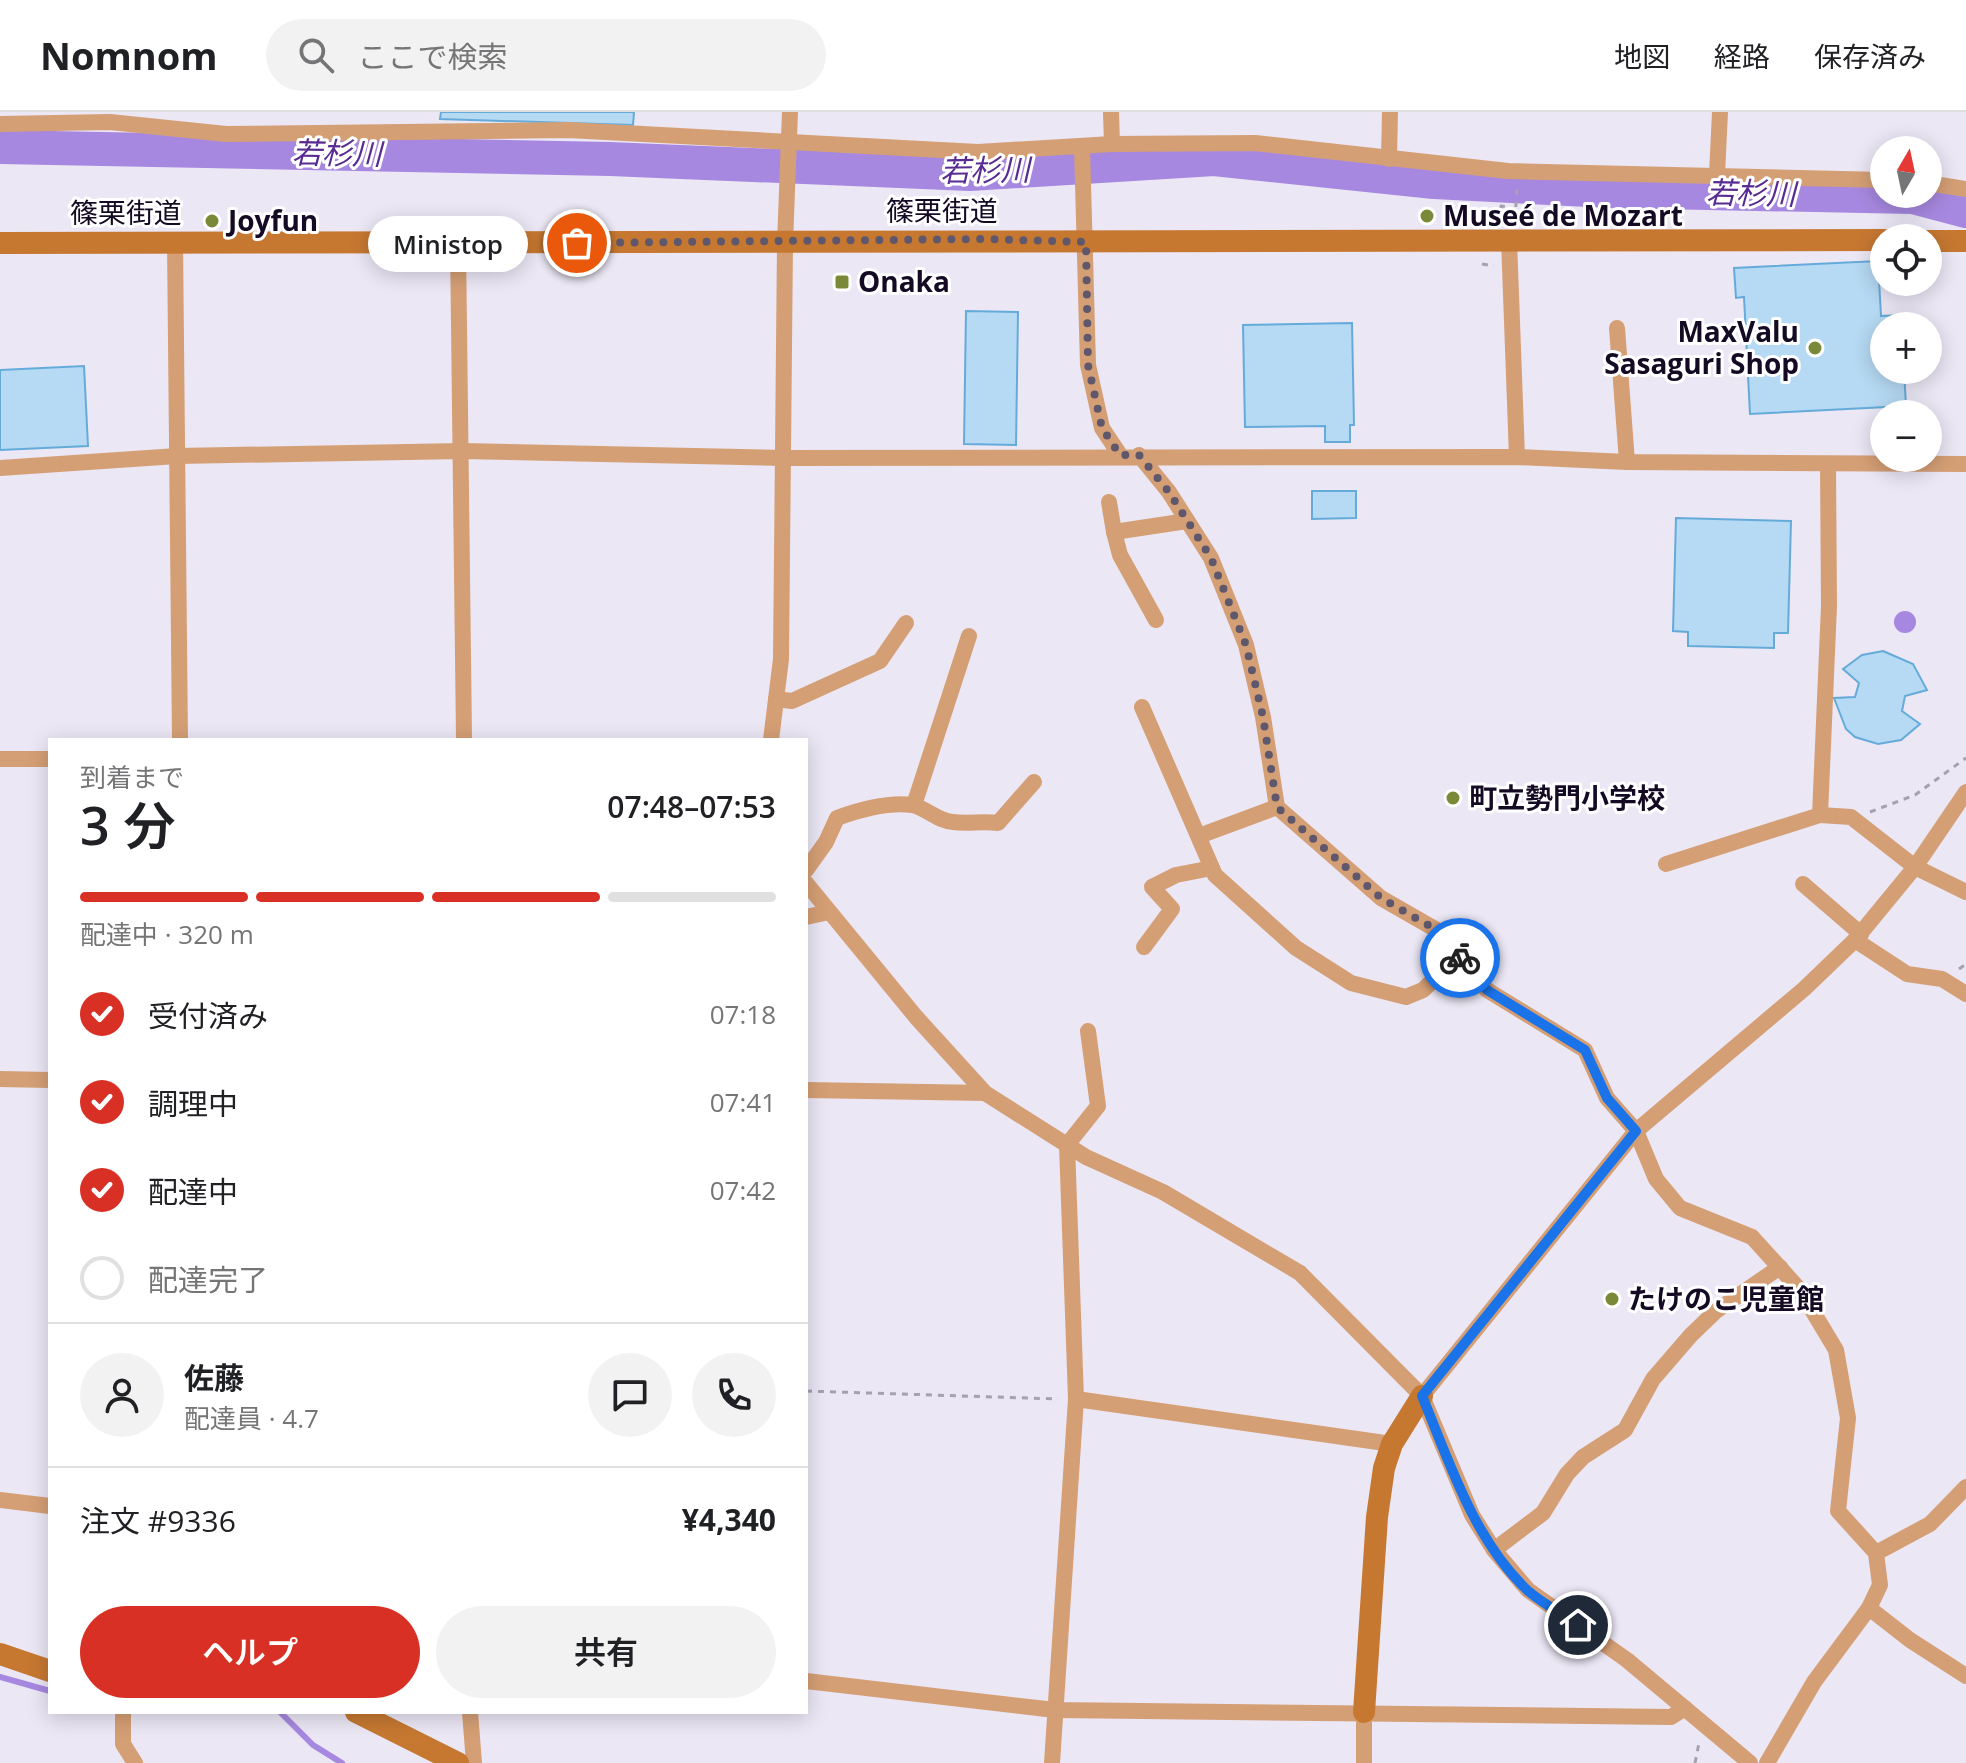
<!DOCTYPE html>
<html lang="ja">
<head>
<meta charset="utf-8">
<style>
  body { margin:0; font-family:"Open Sans","Noto Sans JP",sans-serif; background:#f2f2f2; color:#202124; height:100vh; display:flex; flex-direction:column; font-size:30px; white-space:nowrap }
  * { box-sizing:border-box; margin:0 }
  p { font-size:26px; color:#757577 }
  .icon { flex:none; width:44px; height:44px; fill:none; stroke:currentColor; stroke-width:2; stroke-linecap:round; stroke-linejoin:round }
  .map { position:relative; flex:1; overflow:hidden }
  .details { position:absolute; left:48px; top:626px; width:760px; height:976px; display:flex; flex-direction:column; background:#fff; border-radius:0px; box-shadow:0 4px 20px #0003 }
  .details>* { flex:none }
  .needle { width:52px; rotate:9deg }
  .tools { position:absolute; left:1870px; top:24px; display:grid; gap:16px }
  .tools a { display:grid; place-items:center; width:72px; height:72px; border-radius:50%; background:#fff; box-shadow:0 4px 20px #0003; font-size:40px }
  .pin { position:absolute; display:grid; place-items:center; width:68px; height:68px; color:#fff; margin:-34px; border:4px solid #fff; border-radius:50%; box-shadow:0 2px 8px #0007 }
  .courier { position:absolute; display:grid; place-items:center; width:80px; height:80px; margin:-40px; border:6px solid #1a73e8; border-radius:50%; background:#fff; color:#222; box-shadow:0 2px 10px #0007 }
  .bubble { position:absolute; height:56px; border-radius:28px; background:#fff; box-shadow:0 4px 20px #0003; font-size:26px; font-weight:600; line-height:56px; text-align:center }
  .head em { font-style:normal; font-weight:600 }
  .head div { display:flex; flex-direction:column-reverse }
  .head { display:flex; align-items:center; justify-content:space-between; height:136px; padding:0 32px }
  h1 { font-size:52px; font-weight:600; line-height:60px }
  .bar { display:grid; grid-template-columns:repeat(4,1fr); gap:12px 8px; align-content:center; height:96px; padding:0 32px }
  .bar i { height:10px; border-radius:6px; background:#e0e0e0 }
  .bar .selected { background:#d93025 }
  .bar p { grid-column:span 4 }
  .line { display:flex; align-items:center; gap:20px; padding:0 32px; border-top:2px solid #e0e0e0 }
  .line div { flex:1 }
  .round { display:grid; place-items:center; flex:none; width:84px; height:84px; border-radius:42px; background:#f2f2f2 }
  ol { padding:0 32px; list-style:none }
  li { display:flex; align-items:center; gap:24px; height:88px }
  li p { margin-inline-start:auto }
  li .icon { padding:8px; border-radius:50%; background:#d93025; color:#fff; stroke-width:4 }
  li:last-child { color:#757577 }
  li i { width:44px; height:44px; border:4px solid #e0e0e0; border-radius:50% }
  .action { display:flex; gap:16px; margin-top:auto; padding:16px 32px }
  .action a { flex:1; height:92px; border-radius:48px; background:#d93025; color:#fff; font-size:32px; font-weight:600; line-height:92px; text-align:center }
  .action a+a { background:#f2f2f2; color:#202124 }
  header { display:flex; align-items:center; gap:48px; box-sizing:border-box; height:112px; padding:0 40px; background:#fff; border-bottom:2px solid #e0e0e0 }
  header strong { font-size:38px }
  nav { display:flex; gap:44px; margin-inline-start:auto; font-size:28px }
  .search { width:560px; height:72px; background:#f2f2f2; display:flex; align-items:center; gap:20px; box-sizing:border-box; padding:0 28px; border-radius:44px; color:#757577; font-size:30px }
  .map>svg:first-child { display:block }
</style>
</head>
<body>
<header>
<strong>Nomnom</strong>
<div class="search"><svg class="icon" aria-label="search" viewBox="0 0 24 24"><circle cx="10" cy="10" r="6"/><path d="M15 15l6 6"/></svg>ここで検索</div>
<nav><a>地図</a><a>経路</a><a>保存済み</a></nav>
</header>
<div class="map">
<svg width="1966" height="1651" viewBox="0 0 1966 1651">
  <rect width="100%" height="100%" fill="#ebe7f5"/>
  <!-- water -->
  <circle fill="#a788e0" cx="1905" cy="510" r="11"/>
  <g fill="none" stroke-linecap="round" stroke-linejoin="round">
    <!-- stream -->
    <g stroke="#a788e0" stroke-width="6">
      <polyline points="0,1565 50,1579"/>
      <polyline points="280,1600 313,1633 342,1651"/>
    </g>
    <!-- river -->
    <polyline stroke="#a788e0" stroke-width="34" points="0,35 610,47 970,62 1214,47 1434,70 1608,79 1913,85 1966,99"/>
  </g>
  <!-- building -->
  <g fill="#b6daf4" stroke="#65abda" stroke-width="2">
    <polygon points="441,0 634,0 633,13 440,7"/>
    <polygon points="1878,149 1881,204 1901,203 1901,214 1884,214 1884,258 1904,258 1906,294 1750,302 1744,185 1736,186 1734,156"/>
    <polygon points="966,199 1018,200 1016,333 964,332"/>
    <polygon points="1352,211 1354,313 1350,313 1350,330 1325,330 1325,314 1245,315 1243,213"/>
    <polygon points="84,254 88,334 0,338 0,258"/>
    <polygon points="1312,379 1356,379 1356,406 1312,407"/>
    <polygon points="1676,406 1791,409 1788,521 1774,521 1774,536 1688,534 1688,520 1673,519"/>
    <polygon points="1883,539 1913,552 1927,578 1905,584 1902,599 1920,612 1901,628 1878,632 1855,625 1846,617 1834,586 1855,585 1859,571 1843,557 1862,543"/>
  </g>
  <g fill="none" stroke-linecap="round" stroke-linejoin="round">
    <!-- path -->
    <g stroke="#a6a0b1" stroke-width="3" stroke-dasharray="6 6" stroke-linecap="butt">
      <polyline points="1515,107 1517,75"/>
      <polyline points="1499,108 1501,94 1509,95 1509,109"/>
      <polyline points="1482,152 1494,154"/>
      <polyline points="1870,700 1915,683 1966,646"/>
      <polyline points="1959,857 1966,852"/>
      <polyline points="806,1279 1058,1287"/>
      <polyline points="1695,1651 1699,1631"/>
    </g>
    <!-- street -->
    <g stroke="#d59f75" stroke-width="16">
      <polyline points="1111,0 1112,32"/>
      <polyline points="0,12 110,10 226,22 568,18 978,40 1112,32 1255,31 1508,59 1884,68"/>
      <polyline points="1082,35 1088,253 1102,316 1120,343"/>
      <polyline points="1389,47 1390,0"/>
      <polyline points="1717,63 1720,0"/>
      <polyline points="1928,71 1966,77"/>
      <polyline points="1509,128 1517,345"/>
      <polyline points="175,130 180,628"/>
      <polyline points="458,131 464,628"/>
      <polyline points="1617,216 1627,350"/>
      <polyline points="1139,343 1169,380 1211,446 1246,533 1263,605 1277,695 1381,786 1435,817 1487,878 1585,938 1607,986 1636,1019 1656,1067 1680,1096 1752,1125 1800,1178 1836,1238 1848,1306 1838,1399 1876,1441 1880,1473 1869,1496 1814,1570 1767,1651"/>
      <polyline points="0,356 177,344 462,339 783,346 1517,345 1627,350 1966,352"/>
      <polyline points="1109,390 1114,420"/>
      <polyline points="1156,508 1120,443 1114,420 1187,409"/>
      <polyline points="776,587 792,589 880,549 906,511"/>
      <polyline points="1142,595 1215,763 1296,836 1351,871 1406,885 1423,878 1458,844"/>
      <polyline points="771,628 781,547 785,131 790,0"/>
      <polyline points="0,647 50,647"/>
      <polyline points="914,693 969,524"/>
      <polyline points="1820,703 1851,705 1915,755 1966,780"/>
      <polyline points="1199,724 1277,695"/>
      <polyline points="1666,752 1820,703 1829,494 1828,352"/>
      <path d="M 806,758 L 826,730 L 837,706 C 859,698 888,690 912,693 C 926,696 938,709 953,710 C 968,712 982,709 998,711 L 1034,670"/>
      <polyline points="806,771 916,905 985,981 1086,1045 1163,1080 1300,1161 1422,1284 1472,1403 1494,1438 1528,1478 1627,1548 1750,1651"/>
      <polyline points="1803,772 1861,822"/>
      <polyline points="806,805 829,800"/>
      <polyline points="1855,828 1907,862 1942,867 1966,882"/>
      <polyline points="1144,835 1172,797 1152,775 1176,763 1212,756"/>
      <polyline points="0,967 50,968"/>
      <polyline points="806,978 985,981"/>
      <polyline points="1422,1284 1636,1019 1804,877 1855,828 1915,755 1966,680"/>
      <polyline points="1076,1287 1392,1332"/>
      <polyline points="0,1388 50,1394"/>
      <polyline points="1494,1438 1543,1401 1567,1362 1583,1345 1625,1318 1653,1267 1691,1223 1716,1199 1780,1155"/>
      <polyline points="1876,1441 1930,1412 1966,1375"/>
      <polyline points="1869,1496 1910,1528 1966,1564"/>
      <polyline points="806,1569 1055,1598 1671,1605 1685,1596"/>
      <polyline points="123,1600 123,1632 135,1651"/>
      <polyline points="470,1600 474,1651"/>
      <polyline points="1052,1651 1076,1287 1067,1033 1098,994 1088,919"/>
      <polyline points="1364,1651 1364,1600"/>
    </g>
    <!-- secondary -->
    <g stroke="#c67831" stroke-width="22">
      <polyline points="1928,129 1966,129"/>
      <polyline points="0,131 1884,128"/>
      <polyline points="0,1542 50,1559"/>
      <polyline points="356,1600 458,1651"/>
      <polyline points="1364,1600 1377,1405 1384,1356 1392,1332 1422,1284"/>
    </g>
  </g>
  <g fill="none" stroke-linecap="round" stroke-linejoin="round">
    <!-- done -->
    <polyline stroke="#5f576c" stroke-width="8" stroke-dasharray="0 14.4" points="577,131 983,127 1086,130 1088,253 1102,316 1120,343 1139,343 1169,380 1211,446 1246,533 1263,605 1277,695 1381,786 1435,817 1460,846"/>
    <!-- route -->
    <path stroke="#1a73e8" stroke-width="10" d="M 1460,846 L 1487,878 L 1585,938 L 1607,986 L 1636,1019 L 1422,1284 C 1450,1351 1473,1426 1527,1478 C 1542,1491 1562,1502 1578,1513"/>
  </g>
  <!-- markers -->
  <g fill="#798938" stroke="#fff" stroke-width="3">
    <circle cx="1427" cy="104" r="8"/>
    <circle cx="212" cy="109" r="8"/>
    <rect x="834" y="162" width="16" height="16" rx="4"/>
    <circle cx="1815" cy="236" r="8"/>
    <circle cx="1453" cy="686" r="8"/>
    <circle cx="1612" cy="1187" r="8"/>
  </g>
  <g text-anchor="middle" stroke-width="6" stroke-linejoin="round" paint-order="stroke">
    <!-- street labels -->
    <g font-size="28" fill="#140a23" stroke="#fff">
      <text x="942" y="109">篠栗街道</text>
      <text x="126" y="111">篠栗街道</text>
    </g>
    <!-- poi labels -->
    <g font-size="28" font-weight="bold" fill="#140a23" stroke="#fff" text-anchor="start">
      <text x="1443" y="114">Museé de Mozart</text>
      <text x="228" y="119">Joyfun</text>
      <text x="858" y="180">Onaka</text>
      <text x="1799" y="230" text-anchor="end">MaxValu<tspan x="1799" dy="32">Sasaguri Shop</tspan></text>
      <text x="1469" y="696">町立勢門小学校</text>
      <text x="1628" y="1197">たけのこ児童館</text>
    </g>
    <!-- water labels -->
    <g font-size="30" font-style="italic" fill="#582b92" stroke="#fff">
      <text transform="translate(337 42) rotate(1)" y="10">若杉川</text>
      <text transform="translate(985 59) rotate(-1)" y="10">若杉川</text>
      <text transform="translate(1751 82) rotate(1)" y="10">若杉川</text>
    </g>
  </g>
</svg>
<div class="tools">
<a><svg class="needle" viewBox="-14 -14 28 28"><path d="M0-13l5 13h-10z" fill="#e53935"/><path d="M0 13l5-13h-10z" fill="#757577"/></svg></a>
<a><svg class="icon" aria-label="locate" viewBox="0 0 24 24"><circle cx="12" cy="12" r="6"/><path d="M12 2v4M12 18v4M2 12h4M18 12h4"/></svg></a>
<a>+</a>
<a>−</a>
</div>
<div class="pin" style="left:577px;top:131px;background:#ea580c"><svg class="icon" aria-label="bag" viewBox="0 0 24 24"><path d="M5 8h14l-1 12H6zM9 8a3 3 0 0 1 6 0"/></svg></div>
<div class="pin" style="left:1578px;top:1513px;background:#1f2937"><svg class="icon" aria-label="home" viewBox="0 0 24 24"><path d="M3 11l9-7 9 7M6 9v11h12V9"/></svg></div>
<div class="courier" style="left:1460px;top:846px"><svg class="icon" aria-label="bike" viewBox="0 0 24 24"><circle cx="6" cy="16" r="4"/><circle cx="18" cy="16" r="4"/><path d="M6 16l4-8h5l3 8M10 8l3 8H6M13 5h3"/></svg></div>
<div class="bubble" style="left:368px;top:104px;width:160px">Ministop</div>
<section class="details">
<div class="head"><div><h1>3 分</h1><p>到着まで</p></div><em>07:48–07:53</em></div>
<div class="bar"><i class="selected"></i><i class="selected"></i><i class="selected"></i><i></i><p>配達中 · 320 m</p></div>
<ol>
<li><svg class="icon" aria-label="check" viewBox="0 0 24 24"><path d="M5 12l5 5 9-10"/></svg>受付済み<p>07:18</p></li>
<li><svg class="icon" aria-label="check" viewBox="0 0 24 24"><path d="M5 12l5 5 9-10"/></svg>調理中<p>07:41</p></li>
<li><svg class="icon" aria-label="check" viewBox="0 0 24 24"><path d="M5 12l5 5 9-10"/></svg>配達中<p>07:42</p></li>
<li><i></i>配達完了</li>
</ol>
<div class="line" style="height:144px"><a class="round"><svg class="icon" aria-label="person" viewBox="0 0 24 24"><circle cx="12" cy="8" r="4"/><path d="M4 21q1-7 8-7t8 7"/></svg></a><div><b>佐藤</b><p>配達員 · 4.7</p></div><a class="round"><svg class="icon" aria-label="chat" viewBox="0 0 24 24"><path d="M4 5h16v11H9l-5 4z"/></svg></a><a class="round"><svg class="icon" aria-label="phone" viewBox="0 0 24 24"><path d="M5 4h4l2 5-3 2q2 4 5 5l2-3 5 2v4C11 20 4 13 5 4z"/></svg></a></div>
<div class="line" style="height:104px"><div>注文 #9336</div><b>¥4,340</b></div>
<div class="action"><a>ヘルプ</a><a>共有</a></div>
</section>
</div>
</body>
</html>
